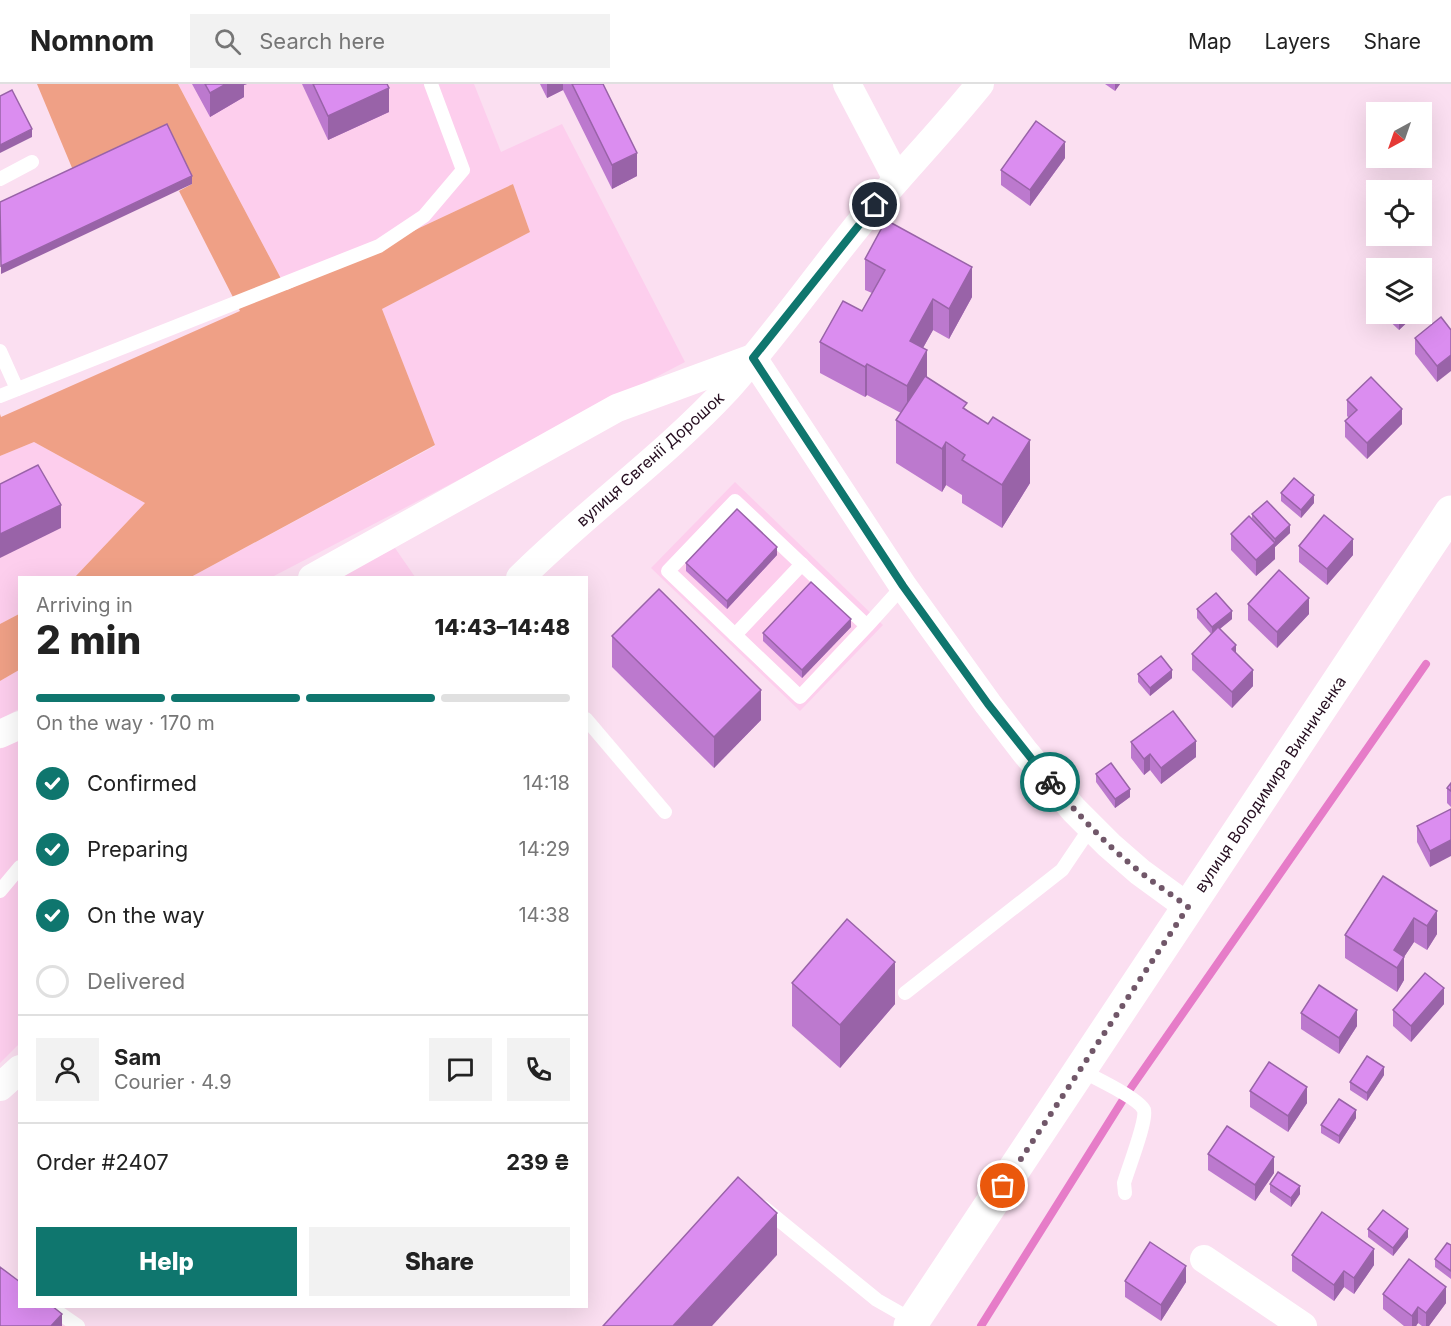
<!DOCTYPE html>
<html lang="en">
<head>
<meta charset="utf-8">
<style>
  body { margin:0; font-family:Inter,sans-serif; background:#f2f2f2; color:#222; height:100vh; display:flex; flex-direction:column; font-size:22px; white-space:nowrap }
  * { box-sizing:border-box; margin:0 }
  p { font-size:20px; color:#767676 }
  .icon { flex:none; width:33px; height:33px; fill:none; stroke:currentColor; stroke-width:2; stroke-linecap:round; stroke-linejoin:round }
  .map { position:relative; flex:1; overflow:hidden }
  .drawer { position:absolute; left:18px; top:492px; width:570px; height:732px; display:flex; flex-direction:column; background:#fff; border-radius:0px; box-shadow:0 6px 24px #0002 }
  .drawer>* { flex:none }
  .needle { width:39px; rotate:220deg }
  .controls { position:absolute; left:1366px; top:18px; display:grid; gap:12px }
  .controls a { display:grid; place-items:center; width:66px; height:66px; border-radius:0px; background:#fff; box-shadow:0 6px 24px #0002; font-size:30px }
  .pin { position:absolute; display:grid; place-items:center; width:51px; height:51px; color:#fff; margin:-26px; border:3px solid #fff; border-radius:50%; box-shadow:0 2px 6px #0007 }
  .courier { position:absolute; display:grid; place-items:center; width:60px; height:60px; margin:-30px; border:4px solid #0f766e; border-radius:50%; background:#fff; color:#222; box-shadow:0 2px 8px #0007 }
  .summary em { font-style:normal; font-weight:800 }
  .summary div { display:flex; flex-direction:column-reverse }
  .summary { display:flex; align-items:center; justify-content:space-between; height:102px; padding:0 18px }
  h1 { font-size:39px; font-weight:800; line-height:45px }
  .bar { display:grid; grid-template-columns:repeat(4,1fr); gap:9px 6px; align-content:center; height:72px; padding:0 18px }
  .bar i { height:8px; border-radius:4px; background:#e0e0e0 }
  .bar .on { background:#0f766e }
  .bar p { grid-column:span 4 }
  .line { display:flex; align-items:center; gap:15px; padding:0 18px; border-top:2px solid #e0e0e0 }
  .line div { flex:1 }
  .round { display:grid; place-items:center; flex:none; width:63px; height:63px; border-radius:0px; background:#f2f2f2 }
  ol { padding:0 18px; list-style:none }
  li { display:flex; align-items:center; gap:18px; height:66px }
  li p { margin-inline-start:auto }
  li .icon { padding:6px; border-radius:50%; background:#0f766e; color:#fff; stroke-width:4 }
  li:last-child { color:#767676 }
  li i { width:33px; height:33px; border:3px solid #e0e0e0; border-radius:50% }
  .button { display:flex; gap:12px; margin-top:auto; padding:12px 18px }
  .button a { flex:1; height:69px; border-radius:0px; background:#0f766e; color:#fff; font-size:24px; font-weight:800; line-height:69px; text-align:center }
  .button a+a { background:#f2f2f2; color:#222 }
  header { display:flex; align-items:center; gap:36px; box-sizing:border-box; height:84px; padding:0 30px; background:#fff; border-bottom:2px solid #e0e0e0 }
  header strong { font-size:28px }
  nav { display:flex; gap:33px; margin-inline-start:auto; font-size:21px }
  .search { width:420px; height:54px; background:#f2f2f2; display:flex; align-items:center; gap:15px; box-sizing:border-box; padding:0 21px; border-radius:0px; color:#767676; font-size:22px }
  .map>svg:first-child { display:block }
</style>
</head>
<body>
<header>
<strong>Nomnom</strong>
<div class="search"><svg class="icon" aria-label="search" viewBox="0 0 24 24"><circle cx="10" cy="10" r="6"/><path d="M15 15l6 6"/></svg>Search here</div>
<nav><a>Map</a><a>Layers</a><a>Share</a></nav>
</header>
<div class="map">
<svg width="1451" height="1242" viewBox="0 0 1451 1242">
  <rect width="100%" height="100%" fill="#fbdff1"/>
  <!-- built -->
  <g fill="#fdceed">
    <polygon points="178,0 474,0 501,68 562,40 685,278 272,493 191,493 435,362 382,225 530,148 513,100 287,206"/>
    <polygon points="34,358 145,419 75,493 20,494 19,530 0,540 0,372"/>
    <polygon points="735,398 883,541 800,627 651,484"/>
    <polygon points="395,464 415,493 336,494"/>
    <polygon points="19,586 19,625 0,635 0,597"/>
    <polygon points="19,655 19,960 0,979 0,665"/>
  </g>
  <!-- green -->
  <g fill="#efa086">
    <polygon points="37,0 178,0 287,206 513,100 530,148 382,225 435,361 191,493 75,493 145,419 34,358 0,372 0,330 1,333 240,227 179,107 192,100 75,91"/>
    <polygon points="19,530 19,586 0,597 0,540"/>
  </g>
  <g fill="none" stroke-linecap="round" stroke-linejoin="round">
    <!-- stream -->
    <polyline stroke="#e67cc8" stroke-width="8" points="981,1242 1126,1011 1426,580"/>
    <!-- lane -->
    <g stroke="#fff" stroke-width="14">
      <polyline points="0,95 32,78"/>
      <polyline points="0,267 17,305"/>
      <polyline points="0,312 379,162 424,132 463,86 431,0"/>
      <polyline points="867,542 800,613 668,487 735,417 867,542 903,502"/>
      <polyline points="735,551 802,480"/>
      <polyline points="586,635 665,728"/>
      <polyline points="0,807 20,783"/>
      <polyline points="905,909 1062,786 1091,743"/>
      <path d="M 1080,986 C 1092,992 1140,1015 1144,1026 C 1147,1037 1128,1085 1124,1099 L 1125,1109"/>
      <polyline points="763,1123 877,1216 914,1237"/>
      <polyline points="49,1222 78,1242"/>
    </g>
    <!-- street -->
    <g stroke="#fff" stroke-width="28">
      <polyline points="847,0 897,95"/>
      <polyline points="312,494 617,324 753,274 903,502 988,620 1025,668 1074,726 1109,761 1140,788 1188,823"/>
      <path d="M 520,494 C 586,428 664,373 728,304 C 776,250 818,190 864,134 C 902,88 943,46 980,0"/>
      <polyline points="0,650 20,641"/>
      <polyline points="0,1003 20,985"/>
      <polyline points="1204,1175 1303,1242"/>
    </g>
    <!-- secondary -->
    <polyline stroke="#fff" stroke-width="33" points="910,1242 1451,428"/>
  </g>
  <!-- wall -->
  <g fill="#bc79ce">
    <polygon points="192,0 247,0 244,1 244,13 210,33"/>
    <polygon points="302,0 387,0 389,28 328,56"/>
    <polygon points="540,0 603,0 637,92 612,105 563,6 547,14"/>
    <polygon points="1105,0 1120,0 1115,7"/>
    <polygon points="1065,74 1030,122 1001,101 1001,86"/>
    <polygon points="865,175 972,213 949,255 933,246 923,264 927,293 967,326 1030,399 1002,444 962,419 962,411 946,401 942,408 896,379 896,336 901,329 867,311 865,313 820,289 820,258 862,227 872,209 865,206"/>
    <polygon points="1382,230 1416,230 1399,246"/>
    <polygon points="1451,246 1437,298 1415,270 1415,254"/>
    <polygon points="1347,316 1402,340 1367,375 1345,353 1345,337 1349,334 1347,332"/>
    <polygon points="1281,409 1314,419 1301,434 1281,417"/>
    <polygon points="1252,430 1290,449 1275,463 1275,462 1275,475 1256,492 1231,466 1231,450 1252,435"/>
    <polygon points="1299,462 1353,471 1327,501 1299,478"/>
    <polygon points="777,471 727,525 686,487 686,479"/>
    <polygon points="1248,520 1309,530 1277,564 1248,536"/>
    <polygon points="1197,525 1232,535 1220,545 1236,569 1253,602 1232,624 1192,586 1192,570 1211,550 1197,534"/>
    <polygon points="851,543 802,594 763,557 763,549"/>
    <polygon points="612,552 761,636 714,684 612,583"/>
    <polygon points="1138,590 1172,594 1150,612 1138,598"/>
    <polygon points="1131,658 1196,673 1161,700 1150,686 1144,691 1131,674"/>
    <polygon points="1096,690 1130,713 1115,724 1096,698"/>
    <polygon points="1451,699 1451,723 1447,719 1447,704"/>
    <polygon points="1451,725 1430,783 1417,758 1417,742"/>
    <polygon points="1383,792 1437,850 1427,866 1414,858 1404,873 1404,896 1397,908 1345,874 1345,851"/>
    <polygon points="792,899 895,920 840,984 792,942"/>
    <polygon points="1444,920 1411,958 1393,942 1393,926"/>
    <polygon points="1301,929 1357,942 1339,970 1301,945"/>
    <polygon points="1384,991 1367,1017 1350,1006 1350,998"/>
    <polygon points="1250,1007 1307,1019 1288,1048 1250,1023"/>
    <polygon points="1356,1034 1339,1060 1321,1049 1321,1041"/>
    <polygon points="1208,1070 1274,1089 1255,1117 1208,1086"/>
    <polygon points="1270,1100 1300,1110 1291,1123 1270,1108"/>
    <polygon points="1368,1145 1408,1153 1393,1172 1368,1153"/>
    <polygon points="1451,1161 1451,1195 1435,1183 1435,1175"/>
    <polygon points="1292,1171 1374,1181 1354,1210 1344,1203 1334,1217 1292,1187"/>
    <polygon points="1125,1197 1186,1198 1161,1237 1125,1213"/>
    <polygon points="1383,1210 1446,1219 1429,1242 1422,1242 1418,1239 1416,1242 1404,1242 1383,1225"/>
  </g>
  <!-- shaded-wall -->
  <g fill="#9963a8">
    <polygon points="226,0 247,0 244,1 244,13 210,33 210,9"/>
    <polygon points="547,0 563,0 563,6 547,14"/>
    <polygon points="1115,0 1120,0 1115,7"/>
    <polygon points="389,4 389,28 328,56 328,32"/>
    <polygon points="32,45 32,53 0,69 0,61"/>
    <polygon points="1065,58 1065,74 1030,122 1030,106"/>
    <polygon points="637,69 637,92 612,105 612,81"/>
    <polygon points="192,92 192,100 1,190 1,182"/>
    <polygon points="972,183 972,213 949,255 949,225"/>
    <polygon points="1431,198 1431,214 1422,223 1422,207"/>
    <polygon points="933,215 933,246 910,287 910,257"/>
    <polygon points="1400,230 1416,230 1399,246 1399,231"/>
    <polygon points="927,266 927,296 907,332 907,302"/>
    <polygon points="1451,271 1451,287 1437,298 1437,282"/>
    <polygon points="867,280 867,311 865,313 865,283"/>
    <polygon points="1402,325 1402,340 1367,375 1367,359"/>
    <polygon points="1030,356 1030,399 1002,444 1002,401"/>
    <polygon points="946,358 946,401 942,408 942,365"/>
    <polygon points="1314,411 1314,419 1301,434 1301,426"/>
    <polygon points="61,421 61,444 0,474 0,450"/>
    <polygon points="1290,441 1290,449 1275,463 1275,455"/>
    <polygon points="1353,455 1353,471 1327,501 1327,485"/>
    <polygon points="1275,459 1275,475 1256,492 1256,476"/>
    <polygon points="777,463 777,471 727,525 727,517"/>
    <polygon points="1309,514 1309,530 1277,564 1277,548"/>
    <polygon points="1232,527 1232,535 1212,551 1212,543"/>
    <polygon points="851,535 851,543 802,594 802,586"/>
    <polygon points="1236,561 1236,577 1232,565"/>
    <polygon points="1172,586 1172,594 1150,612 1150,604"/>
    <polygon points="1253,586 1253,602 1232,624 1232,608"/>
    <polygon points="761,606 761,636 714,684 714,653"/>
    <polygon points="1196,657 1196,673 1161,700 1161,684"/>
    <polygon points="1150,670 1150,686 1144,691 1144,675"/>
    <polygon points="1130,705 1130,713 1115,724 1115,715"/>
    <polygon points="1451,756 1451,772 1430,783 1430,767"/>
    <polygon points="1437,827 1437,850 1427,866 1427,842"/>
    <polygon points="1414,834 1414,858 1404,873 1404,896 1397,908 1397,884 1394,866"/>
    <polygon points="895,878 895,920 840,984 840,941"/>
    <polygon points="1444,904 1444,920 1411,958 1411,942"/>
    <polygon points="1357,926 1357,942 1339,970 1339,954"/>
    <polygon points="1384,983 1384,991 1367,1017 1367,1009"/>
    <polygon points="1307,1003 1307,1019 1288,1048 1288,1032"/>
    <polygon points="1356,1026 1356,1034 1339,1060 1339,1052"/>
    <polygon points="1274,1073 1274,1089 1255,1117 1255,1101"/>
    <polygon points="1300,1102 1300,1110 1291,1123 1291,1114"/>
    <polygon points="777,1129 777,1171 712,1242 673,1242"/>
    <polygon points="1408,1145 1408,1153 1393,1172 1393,1164"/>
    <polygon points="1374,1165 1374,1181 1354,1210 1354,1194"/>
    <polygon points="1186,1182 1186,1198 1161,1237 1161,1221"/>
    <polygon points="1344,1187 1344,1203 1334,1217 1334,1201"/>
    <polygon points="1446,1203 1446,1219 1429,1242 1426,1242 1426,1229"/>
    <polygon points="1418,1223 1418,1239 1416,1242 1412,1242 1412,1232"/>
    <polygon points="62,1230 62,1242 51,1242"/>
  </g>
  <!-- building -->
  <g fill="#db8df0" stroke="#9963a8" stroke-width="1.5">
    <polygon points="205,0 226,0 210,9"/>
    <polygon points="313,0 387,0 389,4 328,32"/>
    <polygon points="572,0 603,0 637,69 612,81"/>
    <polygon points="12,6 32,45 0,61 0,12"/>
    <polygon points="1036,37 1065,58 1030,106 1001,86"/>
    <polygon points="167,40 192,92 1,182 0,118"/>
    <polygon points="886,136 972,183 949,225 933,215 910,257 927,266 907,302 867,280 865,283 820,258 843,217 862,227 885,186 865,175"/>
    <polygon points="1414,181 1417,184 1410,184"/>
    <polygon points="1422,189 1431,198 1422,207"/>
    <polygon points="1441,233 1451,246 1451,271 1437,282 1415,254"/>
    <polygon points="925,292 967,319 963,324 988,340 993,333 1030,356 1002,401 962,376 965,371 946,358 942,365 896,336"/>
    <polygon points="1371,293 1402,325 1367,359 1345,337 1357,326 1347,316"/>
    <polygon points="38,381 61,421 0,450 0,400"/>
    <polygon points="1294,394 1314,411 1301,426 1281,409"/>
    <polygon points="1267,417 1290,441 1275,455 1252,430"/>
    <polygon points="737,425 777,463 727,517 686,479"/>
    <polygon points="1324,431 1353,455 1327,485 1299,462"/>
    <polygon points="1249,432 1275,459 1256,476 1231,450"/>
    <polygon points="1279,486 1309,514 1277,548 1248,520"/>
    <polygon points="811,498 851,535 802,586 763,549"/>
    <polygon points="659,505 761,606 714,653 612,552"/>
    <polygon points="1216,509 1232,527 1212,543 1197,525"/>
    <polygon points="1218,543 1236,561 1232,565 1253,586 1232,608 1192,570"/>
    <polygon points="1161,572 1172,586 1150,604 1138,590"/>
    <polygon points="1173,627 1196,657 1161,684 1150,670 1144,675 1131,658"/>
    <polygon points="1111,679 1130,705 1115,715 1096,690"/>
    <polygon points="1451,699 1451,707 1447,704"/>
    <polygon points="1451,725 1451,756 1430,767 1417,742"/>
    <polygon points="1383,792 1437,827 1427,842 1414,834 1394,866 1404,873 1397,884 1345,851"/>
    <polygon points="847,835 895,878 840,941 792,899"/>
    <polygon points="1425,889 1444,904 1411,942 1393,926"/>
    <polygon points="1319,901 1357,926 1339,954 1301,929"/>
    <polygon points="1367,972 1384,983 1367,1009 1350,998"/>
    <polygon points="1269,978 1307,1003 1288,1032 1250,1007"/>
    <polygon points="1339,1015 1356,1026 1339,1052 1321,1041"/>
    <polygon points="1227,1042 1274,1073 1255,1101 1208,1070"/>
    <polygon points="1278,1088 1300,1102 1291,1114 1270,1100"/>
    <polygon points="738,1093 777,1129 673,1242 603,1242"/>
    <polygon points="1383,1126 1408,1145 1393,1164 1368,1145"/>
    <polygon points="1322,1128 1374,1165 1354,1194 1344,1187 1334,1201 1292,1171"/>
    <polygon points="1150,1158 1186,1182 1161,1221 1125,1197"/>
    <polygon points="1447,1159 1451,1161 1451,1187 1435,1175"/>
    <polygon points="1409,1175 1446,1203 1426,1229 1418,1223 1412,1232 1383,1210"/>
    <polygon points="0,1183 20,1198 20,1222 52,1222 62,1230 51,1242 0,1242"/>
  </g>
  <g fill="none" stroke-linecap="round" stroke-linejoin="round">
    <!-- done -->
    <path stroke="#715769" stroke-width="6" stroke-dasharray="0 10.8" d="M 1003,1102 L 1188,823 C 1172,811 1155,800 1139,787 C 1106,761 1078,730 1050,698"/>
    <!-- route -->
    <polyline stroke="#0f766e" stroke-width="8" points="875,121 753,274 903,502 988,620 1050,698"/>
  </g>
  <g text-anchor="middle" stroke-width="4.5" stroke-linejoin="round" paint-order="stroke">
    <!-- street labels -->
    <g font-size="16" fill="#260e20" stroke="#fff">
      <text transform="translate(650 375) rotate(-42)" y="6">вулиця Євгенії Дорошок</text>
      <text transform="translate(1270 700) rotate(-56)" y="6">вулиця Володимира Винниченка</text>
    </g>
  </g>
</svg>
<div class="controls">
<a><svg class="needle" viewBox="-14 -14 28 28"><path d="M0-13l5 13h-10z" fill="#e53935"/><path d="M0 13l5-13h-10z" fill="#767676"/></svg></a>
<a><svg class="icon" aria-label="locate" viewBox="0 0 24 24"><circle cx="12" cy="12" r="6"/><path d="M12 2v4M12 18v4M2 12h4M18 12h4"/></svg></a>
<a><svg class="icon" aria-label="layers" viewBox="0 0 24 24"><path d="M12 4l9 5-9 5-9-5zM3 14l9 5 9-5"/></svg></a>
</div>
<div class="pin" style="left:1003px;top:1102px;background:#ea580c"><svg class="icon" aria-label="bag" viewBox="0 0 24 24"><path d="M5 8h14l-1 12H6zM9 8a3 3 0 0 1 6 0"/></svg></div>
<div class="pin" style="left:875px;top:121px;background:#1f2937"><svg class="icon" aria-label="home" viewBox="0 0 24 24"><path d="M3 11l9-7 9 7M6 9v11h12V9"/></svg></div>
<div class="courier" style="left:1050px;top:698px"><svg class="icon" aria-label="bike" viewBox="0 0 24 24"><circle cx="6" cy="16" r="4"/><circle cx="18" cy="16" r="4"/><path d="M6 16l4-8h5l3 8M10 8l3 8H6M13 5h3"/></svg></div>
<section class="drawer">
<div class="summary"><div><h1>2 min</h1><p>Arriving in</p></div><em>14:43–14:48</em></div>
<div class="bar"><i class="on"></i><i class="on"></i><i class="on"></i><i></i><p>On the way · 170 m</p></div>
<ol>
<li><svg class="icon" aria-label="check" viewBox="0 0 24 24"><path d="M5 12l5 5 9-10"/></svg>Confirmed<p>14:18</p></li>
<li><svg class="icon" aria-label="check" viewBox="0 0 24 24"><path d="M5 12l5 5 9-10"/></svg>Preparing<p>14:29</p></li>
<li><svg class="icon" aria-label="check" viewBox="0 0 24 24"><path d="M5 12l5 5 9-10"/></svg>On the way<p>14:38</p></li>
<li><i></i>Delivered</li>
</ol>
<div class="line" style="height:108px"><a class="round"><svg class="icon" aria-label="person" viewBox="0 0 24 24"><circle cx="12" cy="8" r="4"/><path d="M4 21q1-7 8-7t8 7"/></svg></a><div><b>Sam</b><p>Courier · 4.9</p></div><a class="round"><svg class="icon" aria-label="chat" viewBox="0 0 24 24"><path d="M4 5h16v11H9l-5 4z"/></svg></a><a class="round"><svg class="icon" aria-label="phone" viewBox="0 0 24 24"><path d="M5 4h4l2 5-3 2q2 4 5 5l2-3 5 2v4C11 20 4 13 5 4z"/></svg></a></div>
<div class="line" style="height:78px"><div>Order #2407</div><b>239 ₴</b></div>
<div class="button"><a>Help</a><a>Share</a></div>
</section>
</div>
</body>
</html>
